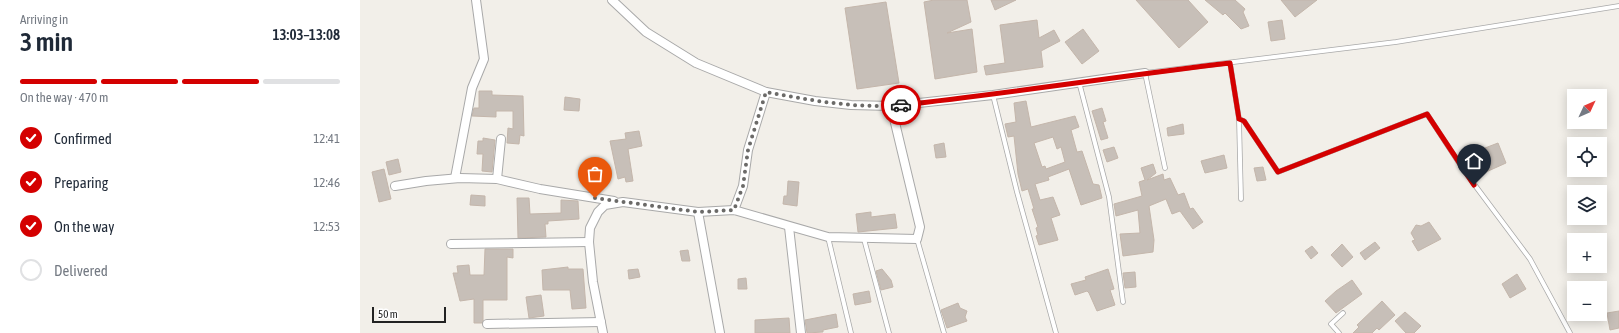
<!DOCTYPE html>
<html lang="en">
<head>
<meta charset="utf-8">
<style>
  body { margin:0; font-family:"Asap Condensed",sans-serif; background:#f6f6f7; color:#1f2937; height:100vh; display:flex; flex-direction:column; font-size:15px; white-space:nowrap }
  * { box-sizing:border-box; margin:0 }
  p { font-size:13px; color:#747a83 }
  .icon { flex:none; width:22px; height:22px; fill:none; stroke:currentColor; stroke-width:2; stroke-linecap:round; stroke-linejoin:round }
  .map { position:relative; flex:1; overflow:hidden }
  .sheet { display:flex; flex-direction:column; background:#fff; width:360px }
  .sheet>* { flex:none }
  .needle { width:26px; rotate:46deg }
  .controls { position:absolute; left:1207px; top:89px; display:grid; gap:8px }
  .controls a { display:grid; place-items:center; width:40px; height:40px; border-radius:0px; background:#fff; box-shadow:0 2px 10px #0003; font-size:20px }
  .scale { position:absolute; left:12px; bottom:10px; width:74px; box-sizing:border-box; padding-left:4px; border:2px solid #222; border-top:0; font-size:11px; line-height:14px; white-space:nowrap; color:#222; -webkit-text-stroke:3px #fff; paint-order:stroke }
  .pin { position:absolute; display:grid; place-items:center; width:34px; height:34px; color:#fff; margin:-41px -17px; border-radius:50% 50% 50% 0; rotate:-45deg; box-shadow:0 0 4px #0007 }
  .pin .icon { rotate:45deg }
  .courier { position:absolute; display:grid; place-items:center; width:40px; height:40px; margin:-20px; border:3px solid #d40000; border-radius:50%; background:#fff; color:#222; box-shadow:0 1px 5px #0007 }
  .summary em { font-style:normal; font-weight:600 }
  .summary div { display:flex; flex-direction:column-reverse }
  .summary { display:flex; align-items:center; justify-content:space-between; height:68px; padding:0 20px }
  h1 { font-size:26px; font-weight:600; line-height:30px }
  .bar { display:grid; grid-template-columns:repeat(4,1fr); gap:6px 4px; align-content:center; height:48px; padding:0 20px }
  .bar i { height:5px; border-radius:3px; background:#e0e1e3 }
  .bar .on { background:#d40000 }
  .bar p { grid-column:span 4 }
  ol { padding:0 20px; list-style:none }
  li { display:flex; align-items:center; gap:12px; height:44px }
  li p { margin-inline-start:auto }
  li .icon { padding:4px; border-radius:50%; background:#d40000; color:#fff; stroke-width:4 }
  li:last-child { color:#747a83 }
  li i { width:22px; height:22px; border:2px solid #e0e1e3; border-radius:50% }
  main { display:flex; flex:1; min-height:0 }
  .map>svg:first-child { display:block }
</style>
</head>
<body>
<main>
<section class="sheet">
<div class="summary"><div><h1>3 min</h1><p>Arriving in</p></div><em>13:03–13:08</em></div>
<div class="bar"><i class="on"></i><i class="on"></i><i class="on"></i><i></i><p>On the way · 470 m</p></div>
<ol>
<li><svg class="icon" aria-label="check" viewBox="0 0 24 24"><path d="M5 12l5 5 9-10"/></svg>Confirmed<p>12:41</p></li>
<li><svg class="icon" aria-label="check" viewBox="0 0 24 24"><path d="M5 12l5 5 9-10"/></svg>Preparing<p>12:46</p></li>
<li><svg class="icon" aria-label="check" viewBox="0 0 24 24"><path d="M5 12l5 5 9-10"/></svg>On the way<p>12:53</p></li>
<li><i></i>Delivered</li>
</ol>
</section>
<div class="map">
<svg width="1259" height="333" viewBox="0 0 1259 333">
  <rect width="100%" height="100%" fill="#f2efe9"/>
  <!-- building -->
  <g fill="#c7bfb8" stroke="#c4b6ab" fill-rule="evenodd">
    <polygon points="574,0 607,0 611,22 587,33 612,29 617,72 575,79 564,2"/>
    <polygon points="631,0 656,0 635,10"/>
    <polygon points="776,0 828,0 848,22 819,48"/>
    <polygon points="845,0 875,0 885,9 883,12 889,26 881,29 865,13 863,15"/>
    <polygon points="921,0 957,0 935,17"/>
    <polygon points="526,2 539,83 497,89 485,8"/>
    <polygon points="677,20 679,38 694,30 700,41 681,51 683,67 626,75 624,66 645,63 640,25"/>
    <polygon points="922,20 925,39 911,41 908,22"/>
    <polygon points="723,29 739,51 722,64 705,42"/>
    <polygon points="119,91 132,91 132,95 163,96 164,136 160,135 159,144 147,143 148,128 153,129 153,111 136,111 136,117 112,116 114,108 119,108"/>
    <polygon points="205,97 220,99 219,111 204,110"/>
    <path d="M 666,101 L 671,127 L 715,116 L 719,127 L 711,130 L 717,152 L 722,151 L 733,184 L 739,185 L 742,198 L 721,205 L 709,169 L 688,177 L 689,180 L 675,184 L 680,200 L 693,197 L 700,215 L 691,218 L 698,240 L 679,245 L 676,236 L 678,235 L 676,228 L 678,227 L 672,209 L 674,209 L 668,189 L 662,191 L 658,174 L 654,136 L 648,137 L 645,124 L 656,122 L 654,103 ZM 693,137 L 697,149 L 701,147 L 705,162 L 686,169 L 685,166 L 682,167 L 674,143 Z"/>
    <polygon points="742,108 746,121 743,122 748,138 741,140 732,111"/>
    <polygon points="823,124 824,134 808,136 807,128"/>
    <polygon points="279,131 282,146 268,149 273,181 266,182 265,177 258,179 250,141 266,139 265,133"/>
    <polygon points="123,138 135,140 132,172 122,171 123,154 117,154 118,141 123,141"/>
    <polygon points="584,143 586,157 576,158 574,145"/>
    <polygon points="1138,143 1146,163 1126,172 1117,151"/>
    <polygon points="754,147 758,158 747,162 743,150"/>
    <polygon points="864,155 867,168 845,173 841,161"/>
    <polygon points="38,159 41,172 29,175 26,162"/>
    <polygon points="793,164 796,173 787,180 803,174 804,180 810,178 818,195 824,193 830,209 833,208 843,222 833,229 820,211 812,214 806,199 789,206 794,240 793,252 763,256 760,234 780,233 778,210 756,216 754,204 782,196 779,182 785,180 781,168"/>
    <polygon points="903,167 906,180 897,181 894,168"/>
    <polygon points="24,169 31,199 19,202 12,172"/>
    <polygon points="428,181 439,182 437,206 423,204 424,196 427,196"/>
    <polygon points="111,195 125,196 125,206 110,205"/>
    <polygon points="157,198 169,198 170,214 201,213 201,200 218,201 219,219 188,221 188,224 185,224 186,237 158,238"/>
    <polygon points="511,212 511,217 535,214 537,228 498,232 496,214"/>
    <polygon points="1069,222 1081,239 1058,251 1052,241 1055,240 1051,233 1056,225 1061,226"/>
    <polygon points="1015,242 1020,248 1005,260 1000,253"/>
    <polygon points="982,244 993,257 982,267 971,255"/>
    <polygon points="952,246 958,253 951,259 945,251"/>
    <polygon points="125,249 153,249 153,258 147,257 147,300 123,300 123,321 122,323 114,323 114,299 100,301 93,273 98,273 97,266 109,265 110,275 124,275"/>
    <polygon points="328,250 330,261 322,261 320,251"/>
    <polygon points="208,267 208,269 223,269 226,308 212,309 210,290 183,290 182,270"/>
    <polygon points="278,269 280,277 269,279 268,270"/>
    <polygon points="522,269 531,280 533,287 521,290 516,271"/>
    <polygon points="748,269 754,289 750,290 755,305 737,311 729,293 727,291 715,295 711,284 726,280 725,277"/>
    <polygon points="775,272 776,287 765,288 763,273"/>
    <polygon points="1157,274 1166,289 1150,298 1142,284"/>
    <polygon points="386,278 387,289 378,289 378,279"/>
    <polygon points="992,280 1002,294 976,313 965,301 976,291"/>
    <polygon points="509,291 511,302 495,305 493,294"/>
    <polygon points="181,295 184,316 169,318 166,297"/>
    <polygon points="1022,301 1035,315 1019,330 1017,328 1012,333 993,333 999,327 997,325"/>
    <polygon points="598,303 600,308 607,311 605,317 607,321 587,328 581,310"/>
    <polygon points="1259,311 1259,328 1250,330 1247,313"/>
    <polygon points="1045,312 1061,326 1054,333 1046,333 1035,321"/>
    <polygon points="476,314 478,327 463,330 463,332 447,333 445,320"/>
    <polygon points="429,318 430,333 395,333 395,320"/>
  </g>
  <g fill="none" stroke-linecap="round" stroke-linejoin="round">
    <!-- service casing -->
    <g stroke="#a9a9a9" stroke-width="5.5">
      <g id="service">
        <polyline points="870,63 879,119 881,199"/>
        <polyline points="719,82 749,197 763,302"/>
        <polyline points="633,95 657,192 696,333"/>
        <polyline points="879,119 884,121 918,172 1067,114 1105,172 1170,259 1210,333"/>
        <polyline points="805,168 785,73 1036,42 1259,6"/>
        <polyline points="468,237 491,333"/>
        <polyline points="504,239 529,333"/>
        <polyline points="557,239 584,333"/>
        <polyline points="979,333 971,324 983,313"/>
      </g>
    </g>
    <!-- minor casing -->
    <g stroke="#a9a9a9" stroke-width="10">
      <g id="minor">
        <polyline points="252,0 286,32 336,63 406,92 455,101 491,105 531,106 633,95 785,73"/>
        <polyline points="95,178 112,88 124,59 116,0"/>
        <polyline points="137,179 141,139"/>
        <polyline points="35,186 66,181 100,178 137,179 180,189 254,201"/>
        <polyline points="374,210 383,186 388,150 406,92"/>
        <polyline points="338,212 360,333"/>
        <polyline points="429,227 441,333"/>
        <polyline points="91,244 229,242"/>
        <polyline points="127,324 241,322"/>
        <polyline points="243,333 233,282 229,242 230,228 238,212 245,205 263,202 338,212 374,210 468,237 557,239 560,227 531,106"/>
      </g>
    </g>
    <!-- service -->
    <use href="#service" stroke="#fff" stroke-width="4"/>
    <!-- minor -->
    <use href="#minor" stroke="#fff" stroke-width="8"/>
  </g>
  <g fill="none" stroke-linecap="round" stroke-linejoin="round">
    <!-- done -->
    <path stroke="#6b6a68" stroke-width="4" stroke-dasharray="0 7.2" d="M 235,198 L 338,212 L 374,210 L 383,186 L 388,150 L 406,92 C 450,100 496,109 541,105"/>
    <!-- route -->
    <path stroke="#d40000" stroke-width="5" d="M 541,105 C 651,93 760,76 870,63 L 879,119 L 884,121 L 918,172 L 1067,114 L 1114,185"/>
  </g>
</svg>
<div class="controls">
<a><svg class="needle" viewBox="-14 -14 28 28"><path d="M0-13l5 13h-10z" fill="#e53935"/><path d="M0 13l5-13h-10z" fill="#747a83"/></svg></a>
<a><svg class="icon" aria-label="locate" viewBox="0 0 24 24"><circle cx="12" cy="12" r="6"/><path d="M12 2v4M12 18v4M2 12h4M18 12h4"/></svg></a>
<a><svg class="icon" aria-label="layers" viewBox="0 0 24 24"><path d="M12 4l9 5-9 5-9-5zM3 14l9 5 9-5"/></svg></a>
<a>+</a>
<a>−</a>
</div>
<div class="scale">50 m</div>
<div class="pin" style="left:235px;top:198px;background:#ea580c"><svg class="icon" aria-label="bag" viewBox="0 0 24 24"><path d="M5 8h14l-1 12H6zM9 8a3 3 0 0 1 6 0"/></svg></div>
<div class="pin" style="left:1114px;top:185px;background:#1f2937"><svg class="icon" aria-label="home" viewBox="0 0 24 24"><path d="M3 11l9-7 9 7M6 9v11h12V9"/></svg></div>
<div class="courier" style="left:541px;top:105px"><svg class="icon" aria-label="car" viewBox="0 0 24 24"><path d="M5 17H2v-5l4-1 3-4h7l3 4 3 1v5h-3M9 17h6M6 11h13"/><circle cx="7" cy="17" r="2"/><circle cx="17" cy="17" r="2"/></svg></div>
</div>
</main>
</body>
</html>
